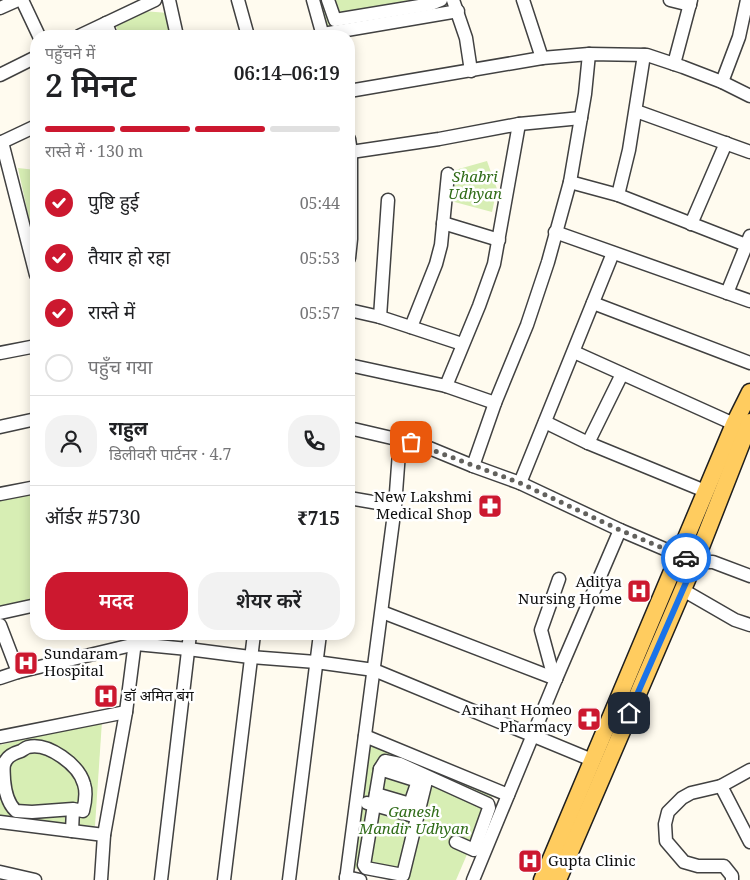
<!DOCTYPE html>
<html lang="hi">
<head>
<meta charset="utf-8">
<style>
  body { margin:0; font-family:"Noto Serif","Noto Sans Devanagari",serif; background:#f2f2f2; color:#202124; height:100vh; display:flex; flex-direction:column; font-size:19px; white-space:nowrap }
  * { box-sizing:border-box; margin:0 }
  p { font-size:16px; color:#757577 }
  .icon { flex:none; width:28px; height:28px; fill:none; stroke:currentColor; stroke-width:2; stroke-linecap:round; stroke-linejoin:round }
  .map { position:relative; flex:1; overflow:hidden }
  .drawer { position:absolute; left:30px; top:30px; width:325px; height:610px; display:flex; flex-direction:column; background:#fff; border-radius:20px; box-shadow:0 2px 12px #0003 }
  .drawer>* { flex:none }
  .pin { position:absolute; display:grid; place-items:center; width:42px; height:42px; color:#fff; margin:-21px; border-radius:10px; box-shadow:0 2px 8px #0006 }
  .courier { position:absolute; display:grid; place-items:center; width:50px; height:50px; margin:-25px; border:4px solid #1a73e8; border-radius:50%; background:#fff; color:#222; box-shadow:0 1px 6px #0007 }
  .headline em { font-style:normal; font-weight:600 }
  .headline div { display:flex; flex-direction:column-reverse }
  .headline { display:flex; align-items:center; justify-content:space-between; height:85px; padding:0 15px }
  h1 { font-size:32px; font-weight:600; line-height:38px }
  .bar { display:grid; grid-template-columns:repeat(4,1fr); gap:8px 5px; align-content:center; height:60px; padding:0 15px }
  .bar i { height:6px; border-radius:4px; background:#e0e0e0 }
  .bar .selected { background:#cc182f }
  .bar p { grid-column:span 4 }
  .line { display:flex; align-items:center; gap:12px; padding:0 15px; border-top:1px solid #e0e0e0 }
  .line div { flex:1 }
  .round { display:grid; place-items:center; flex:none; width:52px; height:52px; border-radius:20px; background:#f2f2f2 }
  ol { padding:0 15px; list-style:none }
  li { display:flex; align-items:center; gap:15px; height:55px }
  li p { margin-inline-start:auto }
  li .icon { padding:5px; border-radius:50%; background:#cc182f; color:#fff; stroke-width:4 }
  li:last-child { color:#757577 }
  li i { width:28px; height:28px; border:2px solid #e0e0e0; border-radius:50% }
  .primary-button { display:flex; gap:10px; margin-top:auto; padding:10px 15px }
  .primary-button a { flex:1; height:58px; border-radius:20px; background:#cc182f; color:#fff; font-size:20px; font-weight:600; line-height:58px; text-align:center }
  .primary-button a+a { background:#f2f2f2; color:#202124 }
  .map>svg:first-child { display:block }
</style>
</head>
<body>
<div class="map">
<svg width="750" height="880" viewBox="0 0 750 880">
  <rect width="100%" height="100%" fill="#fffbef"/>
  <!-- green -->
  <g fill="#d7eeb4">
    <polygon points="319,0 443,0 448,10 327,29"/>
    <polygon points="142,11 169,13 174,36 119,36 115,22"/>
    <polygon points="487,161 497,189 492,212 447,200 448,172"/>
    <polygon points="18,168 36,170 36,251"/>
    <polygon points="36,487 36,602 0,611 0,494"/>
    <polygon points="102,721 95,826 0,820 0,745"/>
    <polygon points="370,742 496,787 456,880 401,880 346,866"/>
  </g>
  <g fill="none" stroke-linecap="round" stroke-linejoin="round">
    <!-- minor casing -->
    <g stroke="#414141" stroke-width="15">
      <g id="minor">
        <polyline points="22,0 39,36"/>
        <polyline points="169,0 177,36"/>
        <polyline points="238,0 248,36"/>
        <polyline points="313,0 323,36"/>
        <polyline points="328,0 335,20 431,4 441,0"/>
        <polyline points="453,0 466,38 471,71"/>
        <polyline points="523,0 542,58"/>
        <polyline points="670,0 690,5"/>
        <polyline points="0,8 18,0"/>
        <polyline points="106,23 111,36"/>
        <polyline points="323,34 458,11"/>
        <polyline points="79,36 155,0"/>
        <polyline points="674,64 691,0"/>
        <polyline points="0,75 36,57"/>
        <polyline points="722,82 739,37 747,0"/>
        <polyline points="349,91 542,58 589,54 647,55 683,67 722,82 750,96"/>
        <polyline points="636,111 750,152"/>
        <polyline points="349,139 351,152 351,239 349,258"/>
        <polyline points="2,142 36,275"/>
        <polyline points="0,143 36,126"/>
        <polyline points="351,152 439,139 519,124 581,118"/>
        <polyline points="570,182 618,195 746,245"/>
        <polyline points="618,195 629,150 644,55"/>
        <polyline points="443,223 499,240"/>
        <polyline points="691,224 726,143"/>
        <polyline points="555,232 750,301"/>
        <polyline points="727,293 750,236"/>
        <polyline points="593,303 750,363"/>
        <polyline points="349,310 380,317 462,344"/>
        <polyline points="380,317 388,200"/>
        <polyline points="411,327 436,264 441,245 448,174"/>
        <polyline points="574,352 734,424"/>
        <polyline points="0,353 36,346"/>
        <polyline points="349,365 446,386 495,403"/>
        <polyline points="446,386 479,306 494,264 519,124"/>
        <polyline points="545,422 588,443 705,491"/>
        <polyline points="0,427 36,419"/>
        <polyline points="349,428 422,445 473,466 520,483 620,530 695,562 713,562 750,576"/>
        <polyline points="588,443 622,374"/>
        <polyline points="473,466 495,403 527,325 548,262 570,182 585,94 589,54"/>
        <polyline points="520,483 613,253"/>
        <polyline points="0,494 36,487"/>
        <polyline points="349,498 395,506"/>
        <polyline points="683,590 735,620 750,625"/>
        <polyline points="382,612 556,679 473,880"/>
        <polyline points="0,613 36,605"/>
        <polyline points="0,625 18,672"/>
        <polyline points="0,678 18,672 136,644 188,649 250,657 316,662 374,670 592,760"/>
        <polyline points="556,679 620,530"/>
        <polyline points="556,679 551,667 541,630 559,579"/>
        <polyline points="365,736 508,795"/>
        <polyline points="0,737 126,712"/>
        <polyline points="427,777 403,875 366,868 364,865 380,769 385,761 400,764 488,804 489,808 474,850 456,842"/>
        <polyline points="721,786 750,842"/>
        <polyline points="376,794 410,804 418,781 380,769"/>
        <polyline points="367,803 417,817"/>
        <polyline points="0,822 104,835"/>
        <path d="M 72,831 L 73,809 L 83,811 C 85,803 87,793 84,784 C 79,765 48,742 28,747 C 25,748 23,750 21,751 C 14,753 6,756 4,765 C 3,769 4,776 4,780 C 5,791 8,804 16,811 L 32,812 L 73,809"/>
        <polyline points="0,872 35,880"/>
        <polyline points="346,877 360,880"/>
        <polyline points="101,880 104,835 126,712 136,634"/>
        <polyline points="161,880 190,634"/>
        <polyline points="224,880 254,634"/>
        <polyline points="289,880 320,634"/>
        <polyline points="346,880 395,506 400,439"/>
        <polyline points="732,880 732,876 724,866 698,866 684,862 666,841 665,824 668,812 682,798 691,793 721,786 750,770"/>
      </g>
    </g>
    <!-- major casing -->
    <g stroke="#1f1f1f" stroke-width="19">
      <g id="major">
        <polyline points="542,880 734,424 750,392"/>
        <polyline points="558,880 699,552 750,422"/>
      </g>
    </g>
    <!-- minor -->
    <use href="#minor" stroke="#fff" stroke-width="12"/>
    <!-- major -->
    <use href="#major" stroke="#ffcc5f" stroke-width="16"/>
  </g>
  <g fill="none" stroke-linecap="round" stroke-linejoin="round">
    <!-- done -->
    <polyline stroke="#62615d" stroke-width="5" stroke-dasharray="0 9" points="411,442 520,483 620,530 686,558"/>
    <!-- route -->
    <polyline stroke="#1a73e8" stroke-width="6" points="629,713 695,562 686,558"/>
  </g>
  <!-- icons -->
  <defs>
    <g id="pharmacy-square" transform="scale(1.25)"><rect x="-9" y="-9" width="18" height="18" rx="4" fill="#cc182f" stroke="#fff"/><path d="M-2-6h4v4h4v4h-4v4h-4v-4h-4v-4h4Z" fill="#fff"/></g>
    <g id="hospital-square" transform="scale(1.25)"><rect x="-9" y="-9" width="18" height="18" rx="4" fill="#cc182f" stroke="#fff"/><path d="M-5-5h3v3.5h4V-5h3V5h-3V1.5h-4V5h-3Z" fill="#fff"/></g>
  </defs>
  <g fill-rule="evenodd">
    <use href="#pharmacy-square" x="490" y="506"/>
    <use href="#hospital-square" x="639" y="591"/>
    <use href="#hospital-square" x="26" y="663"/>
    <use href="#hospital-square" x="106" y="696"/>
    <use href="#pharmacy-square" x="589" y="719"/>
    <use href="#hospital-square" x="530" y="861"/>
  </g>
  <g text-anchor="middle" stroke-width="5" stroke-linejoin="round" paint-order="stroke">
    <!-- park labels -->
    <g font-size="15" font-style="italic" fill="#306c18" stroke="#fff">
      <text x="475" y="182">Shabri<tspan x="475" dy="17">Udhyan</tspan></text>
      <text x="414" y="817">Ganesh<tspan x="414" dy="17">Mandir Udhyan</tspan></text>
    </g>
    <!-- poi labels -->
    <g font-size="15" fill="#0e0e0e" stroke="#fff" text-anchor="end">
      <text x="472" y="502">New Lakshmi<tspan x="472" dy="17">Medical Shop</tspan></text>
      <text x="622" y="587">Aditya<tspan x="622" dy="17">Nursing Home</tspan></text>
      <text x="44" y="659" text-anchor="start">Sundaram<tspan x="44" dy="17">Hospital</tspan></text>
      <text x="124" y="701" text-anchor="start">डॉ अमित बंग</text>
      <text x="572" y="715">Arihant Homeo<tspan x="572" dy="17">Pharmacy</tspan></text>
      <text x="548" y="866" text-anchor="start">Gupta Clinic</text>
    </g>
  </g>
</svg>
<div class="pin" style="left:411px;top:442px;background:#ea580c"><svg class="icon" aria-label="bag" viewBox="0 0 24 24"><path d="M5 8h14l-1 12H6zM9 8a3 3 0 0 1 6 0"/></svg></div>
<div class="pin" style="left:629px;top:713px;background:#1f2937"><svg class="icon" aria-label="home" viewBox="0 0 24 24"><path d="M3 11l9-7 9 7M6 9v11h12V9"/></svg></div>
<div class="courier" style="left:686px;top:558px"><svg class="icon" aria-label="car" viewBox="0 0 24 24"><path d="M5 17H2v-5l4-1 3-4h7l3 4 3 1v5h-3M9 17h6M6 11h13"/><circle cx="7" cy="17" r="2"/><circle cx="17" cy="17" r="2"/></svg></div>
<section class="drawer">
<div class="headline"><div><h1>2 मिनट</h1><p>पहुँचने में</p></div><em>06:14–06:19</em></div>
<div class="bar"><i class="selected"></i><i class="selected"></i><i class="selected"></i><i></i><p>रास्ते में · 130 m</p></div>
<ol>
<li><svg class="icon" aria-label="check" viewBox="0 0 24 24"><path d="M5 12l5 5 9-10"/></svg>पुष्टि हुई<p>05:44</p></li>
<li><svg class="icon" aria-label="check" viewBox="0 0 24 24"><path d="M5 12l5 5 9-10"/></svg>तैयार हो रहा<p>05:53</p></li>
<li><svg class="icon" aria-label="check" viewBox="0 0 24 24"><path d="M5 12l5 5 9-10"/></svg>रास्ते में<p>05:57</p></li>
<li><i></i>पहुँच गया</li>
</ol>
<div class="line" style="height:90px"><a class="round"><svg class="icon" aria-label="person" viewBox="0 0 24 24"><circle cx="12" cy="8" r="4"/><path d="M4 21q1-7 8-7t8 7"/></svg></a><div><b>राहुल</b><p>डिलीवरी पार्टनर · 4.7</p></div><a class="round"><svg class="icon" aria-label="phone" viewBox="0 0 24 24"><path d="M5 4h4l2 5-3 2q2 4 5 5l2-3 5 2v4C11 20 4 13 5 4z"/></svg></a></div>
<div class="line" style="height:65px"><div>ऑर्डर #5730</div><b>₹715</b></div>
<div class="primary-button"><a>मदद</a><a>शेयर करें</a></div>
</section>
</div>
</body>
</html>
